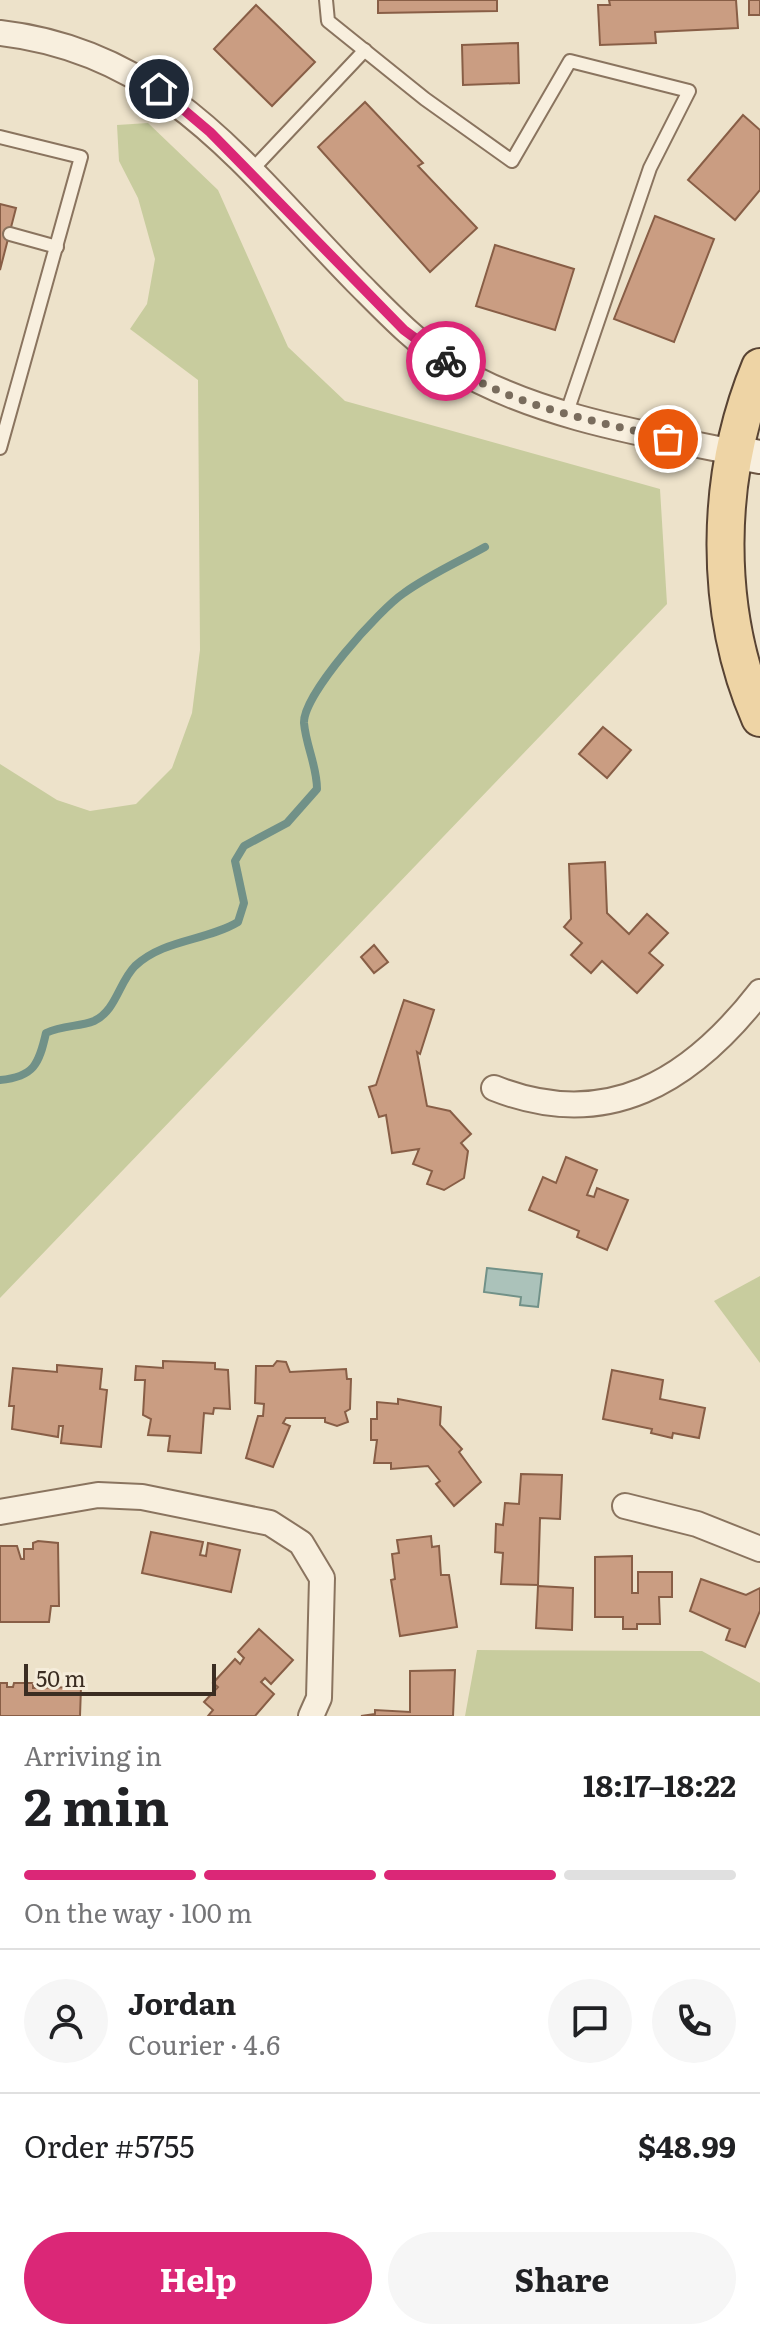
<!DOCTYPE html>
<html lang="en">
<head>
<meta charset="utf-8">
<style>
  body { margin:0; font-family:Literata,serif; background:#f6f6f6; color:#202124; height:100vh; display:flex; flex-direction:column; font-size:30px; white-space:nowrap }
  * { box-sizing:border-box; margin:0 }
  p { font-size:26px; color:#757577 }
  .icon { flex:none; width:44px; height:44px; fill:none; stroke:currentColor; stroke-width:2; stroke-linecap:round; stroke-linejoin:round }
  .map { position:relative; height:1716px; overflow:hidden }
  .side { display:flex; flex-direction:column; background:#fff; flex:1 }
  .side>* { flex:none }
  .scale { position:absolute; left:24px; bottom:20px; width:192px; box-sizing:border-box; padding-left:8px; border:4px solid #3b2d22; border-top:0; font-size:22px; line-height:28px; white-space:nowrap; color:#3b2d22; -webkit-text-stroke:6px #f5ecda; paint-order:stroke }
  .pin { position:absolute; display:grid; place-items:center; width:68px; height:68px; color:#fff; margin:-34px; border:4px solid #fff; border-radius:50%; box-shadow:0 2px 8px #0007 }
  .courier { position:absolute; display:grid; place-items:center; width:80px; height:80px; margin:-40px; border:6px solid #db2777; border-radius:50%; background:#fff; color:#222; box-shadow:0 2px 10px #0007 }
  .headline em { font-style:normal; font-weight:700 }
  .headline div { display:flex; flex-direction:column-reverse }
  .headline { display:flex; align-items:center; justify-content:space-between; height:136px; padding:0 24px }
  h1 { font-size:52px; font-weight:700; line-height:60px }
  .bar { display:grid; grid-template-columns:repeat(4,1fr); gap:12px 8px; align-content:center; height:96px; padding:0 24px }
  .bar i { height:10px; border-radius:6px; background:#e0e0e0 }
  .bar .selected { background:#db2777 }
  .bar p { grid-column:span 4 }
  .line { display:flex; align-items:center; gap:20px; padding:0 24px; border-top:2px solid #e0e0e0 }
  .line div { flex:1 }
  .round { display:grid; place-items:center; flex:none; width:84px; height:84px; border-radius:42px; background:#f6f6f6 }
  .action { display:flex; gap:16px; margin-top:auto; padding:16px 24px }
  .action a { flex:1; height:92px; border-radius:48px; background:#db2777; color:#fff; font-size:32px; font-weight:700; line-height:92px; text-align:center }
  .action a+a { background:#f6f6f6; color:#202124 }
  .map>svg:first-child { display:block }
</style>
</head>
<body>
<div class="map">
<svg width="760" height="1716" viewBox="0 0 760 1716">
  <rect width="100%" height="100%" fill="#ede2ca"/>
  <!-- green -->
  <g fill="#c8cc9e">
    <polygon points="148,123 218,190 288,347 345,401 660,489 667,604 0,1298 0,764 57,800 90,811 136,804 172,768 192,713 200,650 198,380 130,329 147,304 155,259 138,198 119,161 117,125"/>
    <polygon points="760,1276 760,1363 714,1301"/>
    <polygon points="477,1650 702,1651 760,1683 760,1716 465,1716"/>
  </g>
  <!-- water -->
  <polygon fill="#abc2ba" stroke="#719188" stroke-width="2" points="487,1268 542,1274 538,1307 520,1305 521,1297 484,1292"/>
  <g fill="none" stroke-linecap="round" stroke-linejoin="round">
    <!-- stream -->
    <path stroke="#719188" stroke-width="8" d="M 0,1080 C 34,1077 39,1064 46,1033 C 63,1025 79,1027 94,1021 C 116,1011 119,982 135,966 C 164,939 206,941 238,922 L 244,903 L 235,861 L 244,846 L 287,823 L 317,789 C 317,766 306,746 304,723 C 303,694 380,609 404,593 C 429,575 458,562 485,547"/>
  </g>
  <!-- building -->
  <g fill="#ca9d82" stroke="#885e46" stroke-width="2">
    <polygon points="378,0 497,0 497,11 378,13"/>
    <polygon points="609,0 736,0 738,28 655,32 656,43 600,45 598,5 610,5"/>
    <rect x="749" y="0" width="11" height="15"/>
    <polygon points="256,5 315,62 272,106 214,49"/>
    <polygon points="518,43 519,83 463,85 462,45"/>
    <polygon points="365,102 423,163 418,166 477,228 430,272 318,147"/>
    <polygon points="743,115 760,130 760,190 735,220 688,180"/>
    <polygon points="0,204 16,208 0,270"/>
    <polygon points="655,216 714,239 674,342 614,319"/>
    <polygon points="495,245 574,269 555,330 476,306"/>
    <polygon points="603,727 631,750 607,778 579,754"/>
    <polygon points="605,862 607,913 629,934 647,914 668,933 649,953 663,965 637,993 602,961 591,973 571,955 582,943 564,927 571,919 569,864"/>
    <polygon points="374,945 388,962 374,973 361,957"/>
    <polygon points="404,1000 434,1010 420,1054 417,1052 427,1106 450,1111 471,1134 461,1143 468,1151 464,1178 444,1190 427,1184 432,1171 413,1164 419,1149 392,1153 386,1115 379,1117 369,1087 376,1085"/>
    <polygon points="566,1157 597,1170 587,1195 594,1197 597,1188 628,1200 607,1250 577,1237 579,1231 529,1210 543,1177 556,1183"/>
    <polygon points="163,1361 215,1363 215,1369 228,1370 230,1409 214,1408 213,1414 204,1413 201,1453 168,1451 170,1436 148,1435 151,1419 143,1415 145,1380 135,1380 136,1366 163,1368"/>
    <polygon points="277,1361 286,1362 290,1372 346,1369 347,1379 351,1379 350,1409 345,1412 348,1422 337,1426 325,1422 325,1418 286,1418 283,1423 290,1426 273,1467 246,1458 258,1416 263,1416 264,1404 255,1403 256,1366 273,1366"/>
    <polygon points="57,1365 102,1369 100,1389 107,1390 101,1447 61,1443 63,1426 59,1426 58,1437 12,1429 14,1406 9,1406 13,1368 57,1372"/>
    <polygon points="612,1370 663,1380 660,1399 705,1408 699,1438 673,1433 672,1438 651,1433 652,1429 603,1419"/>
    <polygon points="398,1399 441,1407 440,1425 462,1449 459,1452 481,1482 454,1506 436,1484 440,1481 428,1466 391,1469 391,1463 374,1463 377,1440 371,1440 371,1419 377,1419 377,1402 398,1404"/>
    <polygon points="521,1474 562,1475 560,1519 540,1518 538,1585 501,1584 503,1553 495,1552 496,1524 503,1525 505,1503 519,1504"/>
    <polygon points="151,1532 203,1542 200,1555 206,1556 208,1543 240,1550 231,1592 142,1573"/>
    <polygon points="431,1536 432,1547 439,1546 441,1575 449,1575 457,1627 400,1636 391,1580 395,1579 392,1554 399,1553 397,1540"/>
    <polygon points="38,1541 58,1543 59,1606 51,1606 49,1622 0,1622 0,1546 17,1546 21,1559 24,1559 24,1549 33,1549 33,1543"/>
    <polygon points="632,1556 632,1593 638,1593 638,1572 672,1572 672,1597 659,1597 660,1624 637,1624 637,1629 623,1629 623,1617 595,1617 595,1557"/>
    <polygon points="701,1579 746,1595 760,1588 760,1611 745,1647 726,1640 730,1629 690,1611"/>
    <polygon points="538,1586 573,1588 572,1630 536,1628"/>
    <polygon points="259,1629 293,1660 271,1684 265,1678 261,1682 274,1694 255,1716 208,1716 213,1710 204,1702 218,1687 213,1683 235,1659 240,1664 244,1658 238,1652"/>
    <polygon points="455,1670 453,1716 361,1716 375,1714 375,1710 410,1712 410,1671"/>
    <polygon points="0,1683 7,1683 7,1687 13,1687 14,1683 33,1683 33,1688 81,1687 80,1716 0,1716"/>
  </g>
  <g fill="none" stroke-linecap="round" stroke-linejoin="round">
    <!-- service casing -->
    <g stroke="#8a745f" stroke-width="16">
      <g id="service">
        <polyline points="326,0 328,21 425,99 512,161 570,61 689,91 650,168 567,412"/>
        <polyline points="0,137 81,157 0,448"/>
        <polyline points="250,172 365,50"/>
        <polyline points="10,234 57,247"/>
      </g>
    </g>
    <!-- minor casing -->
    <g stroke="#8a745f" stroke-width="28">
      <g id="minor">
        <path d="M 0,33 C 167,52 247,170 357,282 C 387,312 416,343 452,366 C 532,415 643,434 734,452"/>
        <path d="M 494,1088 C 607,1133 691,1081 760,992"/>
        <polyline points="625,1506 697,1524 760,1549"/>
        <polyline points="0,1512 98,1495 142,1497 270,1523 301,1543 322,1578 319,1698 311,1716"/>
      </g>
    </g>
    <!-- secondary casing -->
    <g stroke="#6c5542" stroke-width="36">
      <polyline id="secondary" points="734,452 760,457"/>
    </g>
    <!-- primary casing -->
    <g stroke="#584333" stroke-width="40">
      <path id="primary" d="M 760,367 C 715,476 713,610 760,718"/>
    </g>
    <!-- service -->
    <use href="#service" stroke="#f8efde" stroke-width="12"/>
    <!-- minor -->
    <use href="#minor" stroke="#f8efde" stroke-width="24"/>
    <!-- secondary -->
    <use href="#secondary" stroke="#f8efde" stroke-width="32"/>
    <!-- primary -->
    <use href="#primary" stroke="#eed4a5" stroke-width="36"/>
  </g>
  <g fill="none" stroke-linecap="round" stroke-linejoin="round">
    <!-- done -->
    <path stroke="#796c5d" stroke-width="8" stroke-dasharray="0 14.4" d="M 446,361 C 508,407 595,420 668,439"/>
    <!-- route -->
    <polyline stroke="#db2777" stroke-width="10" points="159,89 210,132 404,330 446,361"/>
  </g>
</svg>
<div class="scale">50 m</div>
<div class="pin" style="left:668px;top:439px;background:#ea580c"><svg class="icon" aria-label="bag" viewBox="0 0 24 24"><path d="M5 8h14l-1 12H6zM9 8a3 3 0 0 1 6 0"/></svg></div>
<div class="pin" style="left:159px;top:89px;background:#1f2937"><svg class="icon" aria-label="home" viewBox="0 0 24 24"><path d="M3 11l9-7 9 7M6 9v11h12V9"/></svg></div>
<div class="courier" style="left:446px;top:361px"><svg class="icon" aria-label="bike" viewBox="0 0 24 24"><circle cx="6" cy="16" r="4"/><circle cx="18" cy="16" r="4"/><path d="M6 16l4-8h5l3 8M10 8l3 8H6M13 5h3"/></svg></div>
</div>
<section class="side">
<div class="headline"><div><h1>2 min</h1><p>Arriving in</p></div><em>18:17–18:22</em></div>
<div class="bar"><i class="selected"></i><i class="selected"></i><i class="selected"></i><i></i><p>On the way · 100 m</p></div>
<div class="line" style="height:144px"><a class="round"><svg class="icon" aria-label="person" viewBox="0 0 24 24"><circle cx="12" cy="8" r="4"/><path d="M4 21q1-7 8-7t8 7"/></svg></a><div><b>Jordan</b><p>Courier · 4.6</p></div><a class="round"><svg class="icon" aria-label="chat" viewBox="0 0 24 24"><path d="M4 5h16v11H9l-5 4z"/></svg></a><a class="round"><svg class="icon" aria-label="phone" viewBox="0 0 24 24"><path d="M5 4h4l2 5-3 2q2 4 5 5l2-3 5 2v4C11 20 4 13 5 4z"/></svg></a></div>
<div class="line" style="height:104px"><div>Order #5755</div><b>$48.99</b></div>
<div class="action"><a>Help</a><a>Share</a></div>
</section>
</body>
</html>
